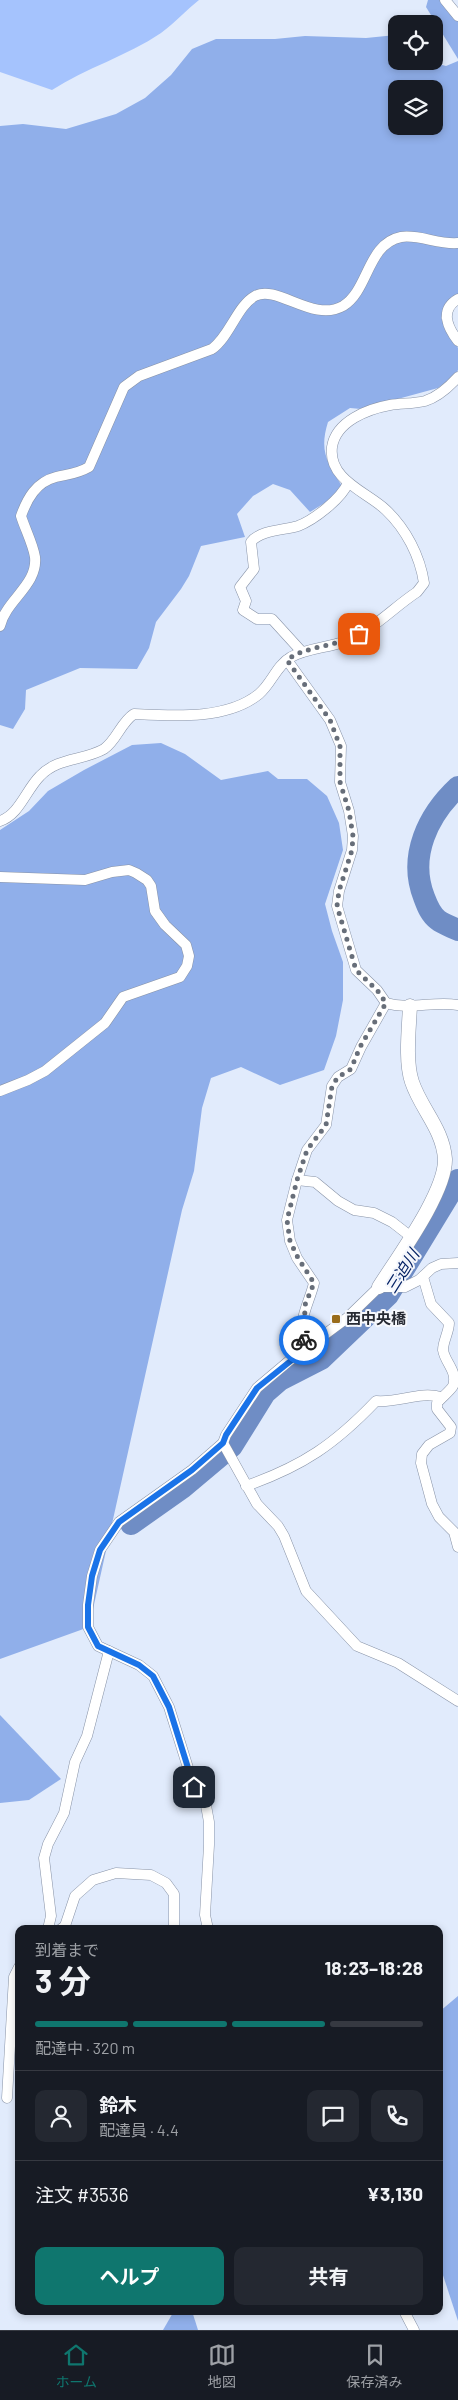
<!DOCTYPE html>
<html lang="ja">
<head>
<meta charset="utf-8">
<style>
  body { margin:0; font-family:Barlow,"Noto Sans JP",sans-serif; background:#242831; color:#f1f3f6; height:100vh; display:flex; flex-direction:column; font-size:19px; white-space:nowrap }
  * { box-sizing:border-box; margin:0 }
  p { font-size:16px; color:#9ea1a6 }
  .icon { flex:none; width:28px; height:28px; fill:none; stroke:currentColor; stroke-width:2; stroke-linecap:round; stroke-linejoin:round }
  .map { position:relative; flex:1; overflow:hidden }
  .drawer { position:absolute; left:15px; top:1925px; width:428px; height:390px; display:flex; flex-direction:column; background:#171b24; border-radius:10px; box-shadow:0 2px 8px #0003 }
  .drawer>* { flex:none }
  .controls { position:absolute; left:388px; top:15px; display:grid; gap:10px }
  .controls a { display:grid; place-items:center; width:55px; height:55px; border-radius:10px; background:#171b24; box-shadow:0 2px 8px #0003; font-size:25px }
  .pin { position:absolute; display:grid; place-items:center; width:42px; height:42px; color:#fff; margin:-21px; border-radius:10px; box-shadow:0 2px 8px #0006 }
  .courier { position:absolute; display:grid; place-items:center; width:50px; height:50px; margin:-25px; border:4px solid #1a73e8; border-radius:50%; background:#fff; color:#222; box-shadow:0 1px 6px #0007 }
  .summary em { font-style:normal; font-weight:700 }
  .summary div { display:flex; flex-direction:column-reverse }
  .summary { display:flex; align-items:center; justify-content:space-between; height:85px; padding:0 20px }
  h1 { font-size:32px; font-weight:700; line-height:38px }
  .bar { display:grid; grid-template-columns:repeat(4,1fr); gap:8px 5px; align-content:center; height:60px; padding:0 20px }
  .bar i { height:6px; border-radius:4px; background:#363941 }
  .bar .on { background:#0f766e }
  .bar p { grid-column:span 4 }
  .line { display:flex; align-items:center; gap:12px; padding:0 20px; border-top:1px solid #363941 }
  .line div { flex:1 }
  .round { display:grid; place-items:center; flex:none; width:52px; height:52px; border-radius:10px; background:#242831 }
  .action { display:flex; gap:10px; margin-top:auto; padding:10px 20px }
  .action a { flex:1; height:58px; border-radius:10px; background:#0f766e; color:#fff; font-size:20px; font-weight:700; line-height:58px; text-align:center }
  .action a+a { background:#242831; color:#f1f3f6 }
  .dock { display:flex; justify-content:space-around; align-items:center; height:70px; border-top:1px solid #363941; background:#171b24; font-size:14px; color:#9ea1a6 }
  .dock a { display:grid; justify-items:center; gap:2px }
  .dock .on { color:#0f766e }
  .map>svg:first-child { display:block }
</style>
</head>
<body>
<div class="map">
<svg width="458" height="2330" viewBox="0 0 458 2330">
  <rect width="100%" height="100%" fill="#e1ebfc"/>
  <!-- green -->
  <path fill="#a5c3fd" d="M 0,0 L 199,0 C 186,10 175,23 161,33 C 127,56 86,68 52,90 L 0,72 Z"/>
  <!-- forest -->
  <g fill="#90afea" fill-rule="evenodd">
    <polygon points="428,0 442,0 458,21 458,59 426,7"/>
    <path d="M 396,35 L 396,61 L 427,61 L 446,66 L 458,61 L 458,294 L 446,304 L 441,318 L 458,348 L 458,370 L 455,375 L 438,388 L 361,409 L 350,408 L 328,422 C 319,451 327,462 342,486 L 331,499 L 310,512 L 290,490 L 273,484 L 253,496 L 237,514 L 245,537 L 201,546 L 189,576 L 181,589 L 156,622 L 149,648 L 137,669 L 80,668 L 26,690 L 25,709 L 13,729 L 0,725 L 0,126 L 23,124 L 66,129 L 116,114 L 145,98 L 171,75 L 192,49 L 216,39 L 275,39 L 305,36 L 366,38 ZM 396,89 L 434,89 L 434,126 L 396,126 Z"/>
    <polygon points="161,743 185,754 221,780 268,771 278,779 307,779 327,796 339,823 343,850 325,904 332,931 343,962 343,1000 336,1036 324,1070 280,1085 241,1067 211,1078 202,1108 194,1171 182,1210 89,1627 0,1659 0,830 29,811 48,791 84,770 132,745"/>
    <polygon points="0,1715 61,1779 29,1800 0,1803"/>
    <polygon points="458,1996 458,2321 439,2263 439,2012"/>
    <polygon points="174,2311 192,2311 198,2330 163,2330"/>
  </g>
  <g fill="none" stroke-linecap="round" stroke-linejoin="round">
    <!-- river -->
    <g stroke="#6f8dc5" stroke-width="22">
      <path d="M 458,787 C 428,815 408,856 424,897 C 427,905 430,914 438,920 C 443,924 452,927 458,930"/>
      <polyline points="131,1524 182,1488 232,1446 265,1393 280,1380 321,1359 388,1295 458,1180"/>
    </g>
    <!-- street casing -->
    <g stroke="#8893a7" stroke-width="11">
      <g id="street">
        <polyline points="445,0 458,16"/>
        <path d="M 458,299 C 439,310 448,328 458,341"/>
        <path d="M 0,626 C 6,600 38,585 35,557 C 33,544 25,529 21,516 C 27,499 36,482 56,477 C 69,474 77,474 89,467 L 124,387 L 139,376 L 212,349 C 230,336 237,306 255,296 C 277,284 313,323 343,306 C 369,290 367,244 401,237 C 419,234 439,245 458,243"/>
        <path d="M 302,652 L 272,619 L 257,619 L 243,610 L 246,601 L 240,587 L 254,569 L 251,542 C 260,530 285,530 298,526 C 314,520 341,499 348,483"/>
        <path d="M 287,660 L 330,720 L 341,746 L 340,782 L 349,811 L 353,836 L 352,850 L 339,891 L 337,906 L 356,970 L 377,990 L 386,1003 L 361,1047 L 351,1069 L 338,1077 L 332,1086 L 326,1125 L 307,1150 L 297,1180 L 287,1220 L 290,1241 L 297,1258 L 314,1283 C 309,1305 294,1324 308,1347"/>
        <path d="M 0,821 C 19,815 26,790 40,776 C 58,757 83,761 104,749 C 117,740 121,722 134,714 C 174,716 227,720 259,694 C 272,683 276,666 291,657 C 308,648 328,648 346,641 C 372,631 394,607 417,592 L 424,583 C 420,556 406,529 386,510 C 367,492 328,480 332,447 C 336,421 368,409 390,405 C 401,403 414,404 425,401 C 438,397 449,387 458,377"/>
        <polyline points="0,877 85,880 112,872 129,870 136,873 147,880 151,886 155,911 165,925 186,945 189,956 187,966 180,977 123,997 105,1023 45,1071 28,1080 0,1091"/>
        <path d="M 386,1003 C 409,1010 434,1001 458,1005"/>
        <polyline points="297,1180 315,1182 338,1201 354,1210 374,1213 392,1222 410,1236"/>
        <path d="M 423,1277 L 431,1304 L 449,1323 C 449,1332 443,1341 443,1350 C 445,1363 458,1371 453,1386 C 449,1392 442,1397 437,1403 L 437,1409 L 451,1427 L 450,1433 L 429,1445 L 422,1454 L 421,1463 L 432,1504 L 439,1517 L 454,1532 L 458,1547"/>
        <polyline points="223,1443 257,1504 278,1526 284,1536 306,1591 357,1646 398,1663 458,1701"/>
        <path d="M 246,1486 C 303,1466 335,1444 376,1401 C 400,1403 419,1391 441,1397"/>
        <polyline points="48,1929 51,1916 44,1858 48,1844 64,1813 75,1762 87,1736 109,1651"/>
        <polyline points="61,1929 65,1926 75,1896 93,1880 116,1873 151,1875 166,1883 174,1894 174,1929"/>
        <polyline points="208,1929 205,1915 209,1845 209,1822 205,1800 194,1787 169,1707 153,1676 139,1665 98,1646 88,1627 88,1605 92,1576 100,1550 119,1522 192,1470 223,1443 226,1435 257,1388 289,1361 347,1318 379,1287 405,1287 419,1280 432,1268 441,1264 458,1263"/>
        <polyline points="7,2098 14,1977 19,1967"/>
        <polyline points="404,2311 414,2330"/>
      </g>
    </g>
    <!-- secondary casing -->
    <g stroke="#8893a7" stroke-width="15">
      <path id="secondary" d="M 379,1287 C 398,1257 446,1192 445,1159 C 443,1129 421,1109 412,1082 C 405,1062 409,1028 410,1006"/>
    </g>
    <!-- street -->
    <use href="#street" stroke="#fff" stroke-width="10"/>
    <!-- secondary -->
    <use href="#secondary" stroke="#fff" stroke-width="14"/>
  </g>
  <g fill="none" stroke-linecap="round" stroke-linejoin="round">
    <!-- done -->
    <path stroke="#676e79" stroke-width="5" stroke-dasharray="0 9" d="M 304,1340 L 305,1305 L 314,1283 L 298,1258 L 290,1241 L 287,1220 L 297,1180 L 307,1150 L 326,1125 L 332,1086 L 338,1077 L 351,1069 L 360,1047 L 386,1003 L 377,990 L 356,970 L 337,906 L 339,891 L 352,850 L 353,836 L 349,811 L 340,782 L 340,746 L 330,720 L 287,660 C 307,645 337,647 359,634"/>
    <!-- route -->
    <polyline stroke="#1a73e8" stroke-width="6" points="194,1787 169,1707 153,1676 139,1665 98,1646 88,1627 88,1605 92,1576 100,1550 119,1522 192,1470 223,1443 226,1435 257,1388 308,1347 304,1340"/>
  </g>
  <!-- markers -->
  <rect fill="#996c1b" stroke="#f5f7fc" stroke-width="2" x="331" y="1314" width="10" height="10" rx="2.5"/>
  <g text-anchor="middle" stroke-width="4" stroke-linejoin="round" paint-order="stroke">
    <!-- poi labels -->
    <g font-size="15" font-weight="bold" fill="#262a33" stroke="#f5f7fc" text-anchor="start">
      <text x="346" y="1324">西中央橋</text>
    </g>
    <!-- water labels -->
    <g font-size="16" font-style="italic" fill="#062365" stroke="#f5f7fc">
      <text transform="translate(402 1271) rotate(-58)" y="6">三迫川</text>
    </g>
  </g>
</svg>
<div class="controls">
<a><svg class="icon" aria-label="locate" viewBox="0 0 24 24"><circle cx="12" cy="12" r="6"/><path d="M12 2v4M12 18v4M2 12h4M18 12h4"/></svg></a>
<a><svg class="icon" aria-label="layers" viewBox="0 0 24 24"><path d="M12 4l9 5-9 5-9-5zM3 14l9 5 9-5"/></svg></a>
</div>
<div class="pin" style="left:359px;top:634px;background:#ea580c"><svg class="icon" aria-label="bag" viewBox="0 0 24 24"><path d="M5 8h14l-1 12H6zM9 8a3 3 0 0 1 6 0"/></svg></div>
<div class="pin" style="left:194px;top:1787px;background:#1f2937"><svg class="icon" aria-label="home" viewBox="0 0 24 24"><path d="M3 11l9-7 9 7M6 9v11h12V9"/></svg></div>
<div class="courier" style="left:304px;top:1340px"><svg class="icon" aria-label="bike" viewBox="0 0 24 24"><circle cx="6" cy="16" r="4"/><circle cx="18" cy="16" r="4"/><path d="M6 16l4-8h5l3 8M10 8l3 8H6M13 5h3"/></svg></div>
<section class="drawer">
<div class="summary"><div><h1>3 分</h1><p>到着まで</p></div><em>18:23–18:28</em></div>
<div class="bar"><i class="on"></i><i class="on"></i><i class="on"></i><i></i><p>配達中 · 320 m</p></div>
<div class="line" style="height:90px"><a class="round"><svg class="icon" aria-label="person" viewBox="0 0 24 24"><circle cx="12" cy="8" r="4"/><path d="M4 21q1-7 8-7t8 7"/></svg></a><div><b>鈴木</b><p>配達員 · 4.4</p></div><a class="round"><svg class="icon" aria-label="chat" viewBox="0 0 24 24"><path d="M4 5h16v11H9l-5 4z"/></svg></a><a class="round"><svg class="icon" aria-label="phone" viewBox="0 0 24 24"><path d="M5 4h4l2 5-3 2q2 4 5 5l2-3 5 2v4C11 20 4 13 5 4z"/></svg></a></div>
<div class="line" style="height:65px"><div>注文 #3536</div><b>¥3,130</b></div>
<div class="action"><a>ヘルプ</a><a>共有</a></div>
</section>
</div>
<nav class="dock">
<a class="on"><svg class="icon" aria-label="home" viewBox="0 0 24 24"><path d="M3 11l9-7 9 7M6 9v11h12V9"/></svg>ホーム</a>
<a><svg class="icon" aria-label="map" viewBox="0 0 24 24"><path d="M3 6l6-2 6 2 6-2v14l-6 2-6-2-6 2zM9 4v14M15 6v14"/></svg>地図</a>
<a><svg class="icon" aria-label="saved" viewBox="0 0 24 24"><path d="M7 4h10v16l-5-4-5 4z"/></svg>保存済み</a>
</nav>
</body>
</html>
